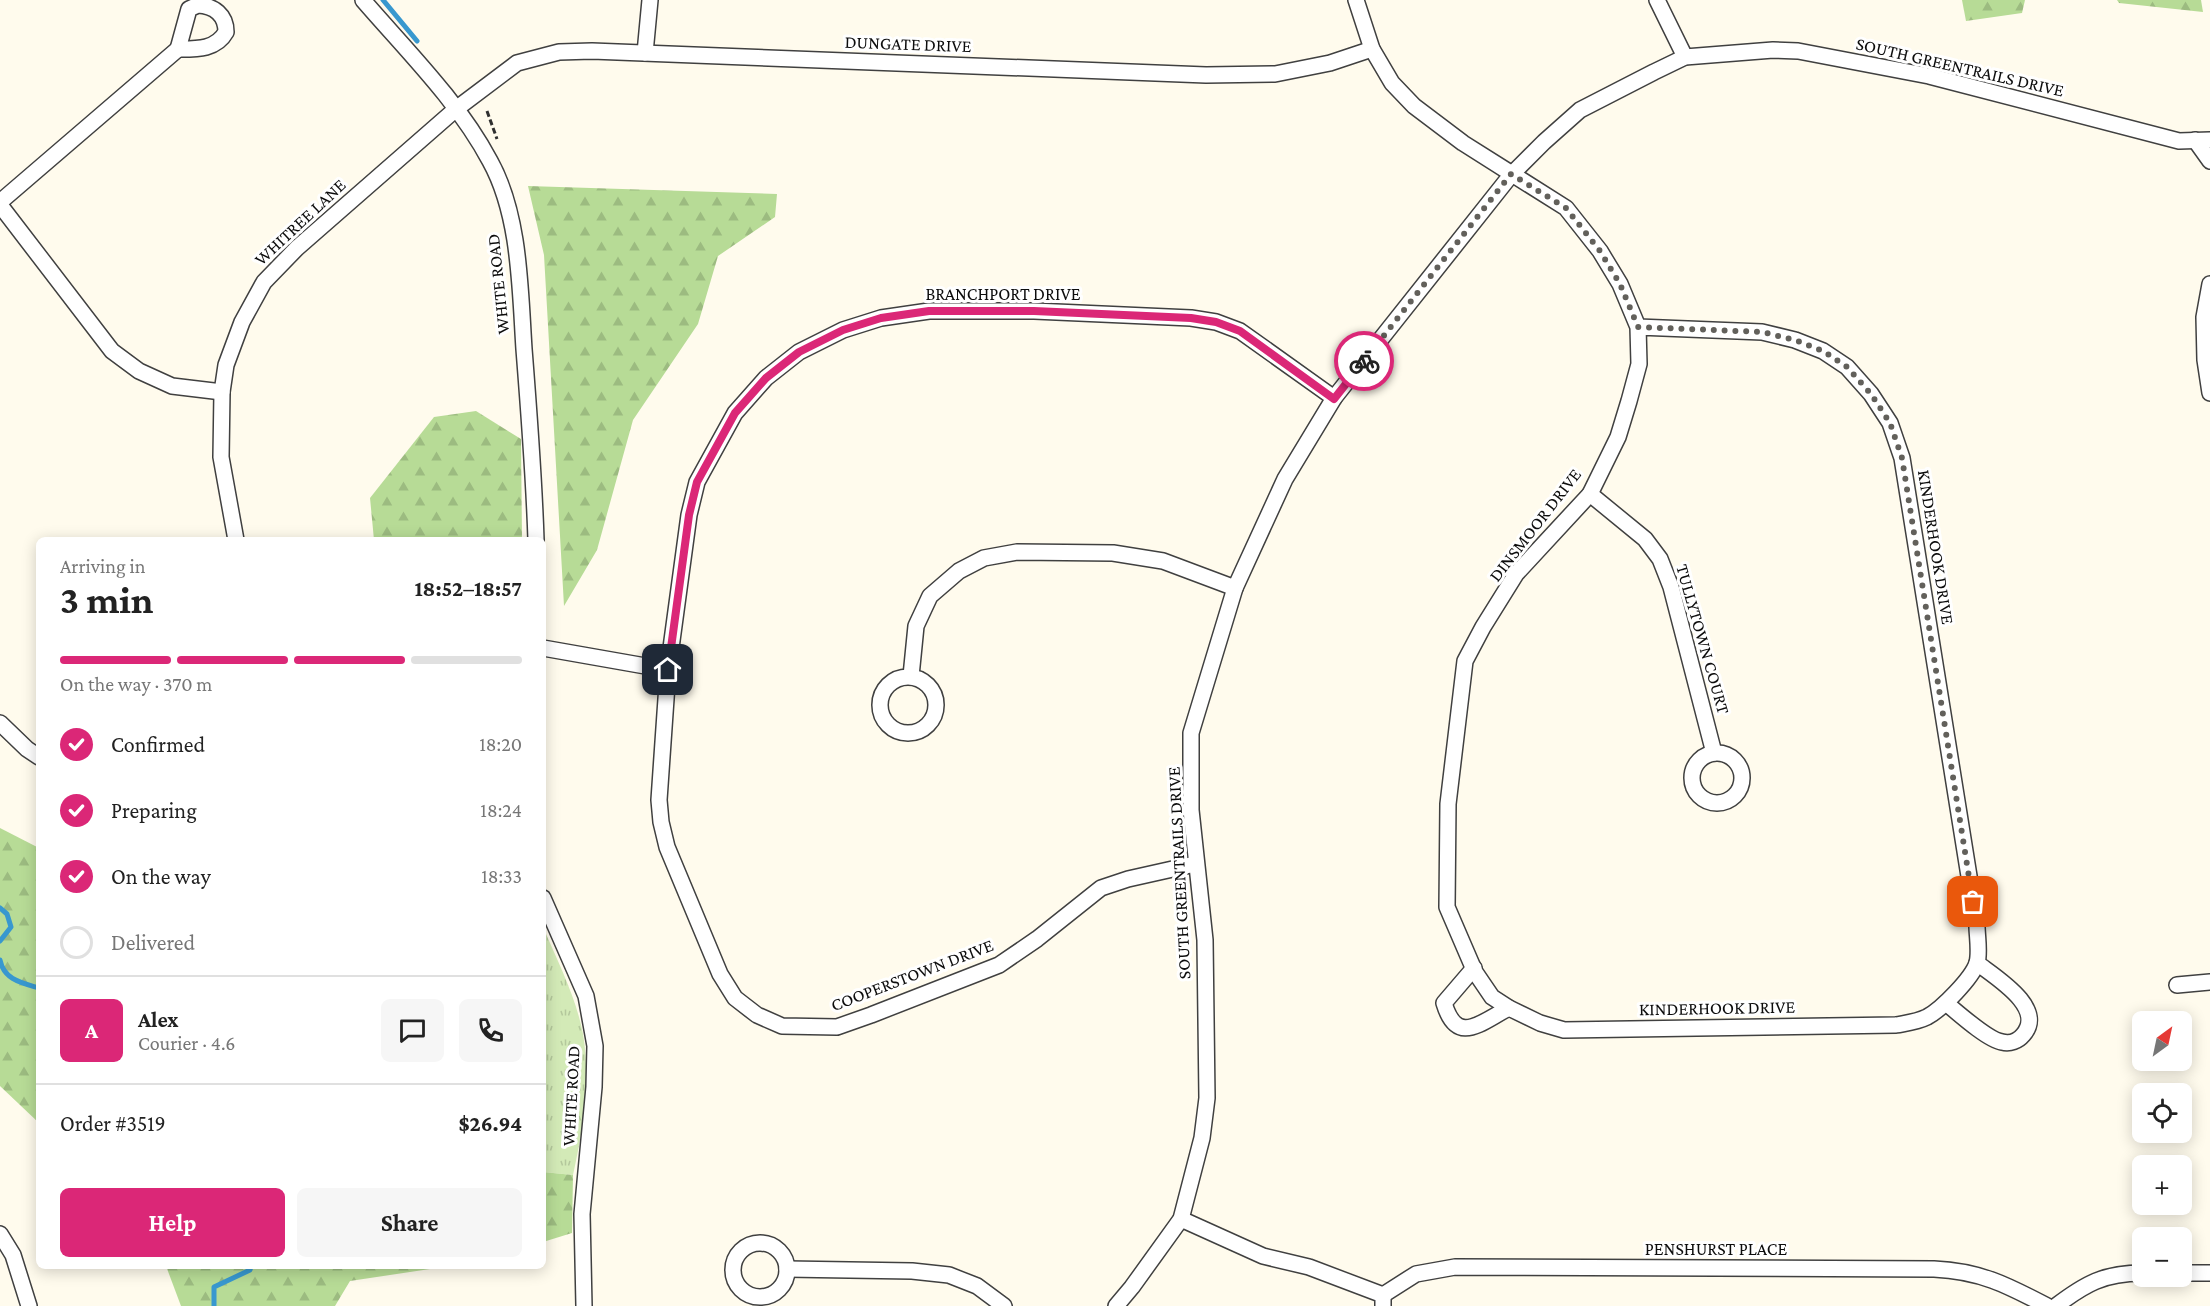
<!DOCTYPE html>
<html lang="en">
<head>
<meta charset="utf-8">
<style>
  body { margin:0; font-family:"Crimson Pro",serif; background:#f6f6f6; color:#222; height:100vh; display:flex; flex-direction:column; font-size:22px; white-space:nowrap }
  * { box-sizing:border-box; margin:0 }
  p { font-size:20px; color:#767676 }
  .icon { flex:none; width:33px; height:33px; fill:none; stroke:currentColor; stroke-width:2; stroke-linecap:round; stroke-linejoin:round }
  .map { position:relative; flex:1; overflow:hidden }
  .details { position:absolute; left:36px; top:537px; width:510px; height:732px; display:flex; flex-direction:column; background:#fff; border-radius:9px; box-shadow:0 3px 15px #0003 }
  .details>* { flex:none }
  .needle { width:39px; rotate:33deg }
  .controls { position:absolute; left:2132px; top:1011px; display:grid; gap:12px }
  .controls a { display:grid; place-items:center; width:60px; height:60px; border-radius:9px; background:#fff; box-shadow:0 3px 15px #0003; font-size:30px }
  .pin { position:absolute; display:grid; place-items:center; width:51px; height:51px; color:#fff; margin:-26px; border-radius:12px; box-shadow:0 3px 9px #0006 }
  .courier { position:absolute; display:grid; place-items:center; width:60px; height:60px; margin:-30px; border:4px solid #db2777; border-radius:50%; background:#fff; color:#222; box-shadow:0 2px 8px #0007 }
  .overview em { font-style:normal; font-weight:700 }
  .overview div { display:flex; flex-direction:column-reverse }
  .overview { display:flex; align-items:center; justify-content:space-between; height:102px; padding:0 24px }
  h1 { font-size:39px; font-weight:700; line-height:45px }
  .bar { display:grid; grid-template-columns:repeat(4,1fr); gap:9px 6px; align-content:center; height:72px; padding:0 24px }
  .bar i { height:8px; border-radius:4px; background:#e0e0e0 }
  .bar .selected { background:#db2777 }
  .bar p { grid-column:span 4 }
  .line { display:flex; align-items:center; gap:15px; padding:0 24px; border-top:2px solid #e0e0e0 }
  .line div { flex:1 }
  .round { display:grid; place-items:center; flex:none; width:63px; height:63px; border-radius:9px; background:#f6f6f6 }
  ol { padding:0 24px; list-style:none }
  li { display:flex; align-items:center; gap:18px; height:66px }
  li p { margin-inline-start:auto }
  li .icon { padding:6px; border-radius:50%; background:#db2777; color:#fff; stroke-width:4 }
  li:last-child { color:#767676 }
  li i { width:33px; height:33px; border:3px solid #e0e0e0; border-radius:50% }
  .button { display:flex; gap:12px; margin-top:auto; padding:12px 24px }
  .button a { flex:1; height:69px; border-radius:9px; background:#db2777; color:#fff; font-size:24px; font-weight:700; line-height:69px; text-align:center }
  .button a+a { background:#f6f6f6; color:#222 }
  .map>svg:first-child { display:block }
</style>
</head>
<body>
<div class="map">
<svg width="2210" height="1306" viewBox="0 0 2210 1306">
  <defs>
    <pattern id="grass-tufts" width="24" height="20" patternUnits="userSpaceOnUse" patternTransform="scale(1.5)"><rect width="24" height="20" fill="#d3eab7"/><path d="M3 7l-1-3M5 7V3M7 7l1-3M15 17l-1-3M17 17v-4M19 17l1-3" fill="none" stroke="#b4c89c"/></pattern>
    <pattern id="forest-firs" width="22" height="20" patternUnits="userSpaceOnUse" patternTransform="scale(1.5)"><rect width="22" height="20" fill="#b7db96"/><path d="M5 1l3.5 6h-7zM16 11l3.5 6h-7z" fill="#9cbb80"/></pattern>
  </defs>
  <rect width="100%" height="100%" fill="#fffbed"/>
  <!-- grass -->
  <path fill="url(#grass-tufts)" d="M 543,927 C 558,962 576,997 583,1034 C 591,1081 583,1129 573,1175 L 543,1172 Z"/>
  <!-- forest -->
  <g fill="url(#forest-firs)">
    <polygon points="1962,0 2025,0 2022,13 1966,21"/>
    <polygon points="2117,0 2201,0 2203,12 2119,3"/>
    <polygon points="528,186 777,194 775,217 718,256 698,324 633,420 597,550 564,606 544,255"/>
    <polygon points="476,411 521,439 522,540 374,540 370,498 434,417"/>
    <polygon points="0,828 39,848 39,1123 0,1086"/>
    <polygon points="543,1172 573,1175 572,1233 543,1242"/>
    <polygon points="166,1266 450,1266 350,1281 335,1306 181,1306"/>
  </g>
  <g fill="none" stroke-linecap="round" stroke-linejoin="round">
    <!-- stream -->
    <g stroke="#3898cf" stroke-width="5">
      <polyline points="383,0 417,41"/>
      <polyline points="0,908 7,914 11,927 0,941"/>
      <path d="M 0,960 C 4,980 22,983 39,988"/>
      <polyline points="214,1306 214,1287 250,1270 251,1266"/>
    </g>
    <!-- minor casing -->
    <g stroke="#404040" stroke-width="18">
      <g id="minor">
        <path d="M 363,0 C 407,51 458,101 490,161 C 520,215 520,288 524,349 C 529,412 534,476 536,540"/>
        <path d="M 1356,0 L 1372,49 L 1392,83 L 1414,106 L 1463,143 L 1566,208 L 1600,251 L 1620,284 L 1638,327 L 1639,364 L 1629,401 L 1618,437 L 1590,494 L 1516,574 L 1483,627 L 1465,661 L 1448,804 L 1447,907 L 1475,972 L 1492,997 L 1509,1008 L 1540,1023 L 1564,1030 L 1896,1025 C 1906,1023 1917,1022 1927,1017 C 1942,1009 1972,978 1977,963 C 1980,952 1977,936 1977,926 L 1902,458 L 1890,423 L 1871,394 L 1847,367 L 1823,351 L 1795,340 L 1762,332 L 1638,327"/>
        <polyline points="1657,0 1685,57"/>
        <path d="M 198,5 C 214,6 226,15 226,32 C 216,50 196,49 178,49 L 189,9 Z"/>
        <polyline points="645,53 650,0"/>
        <polyline points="2195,140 2210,161"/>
        <polyline points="0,202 178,49"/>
        <polyline points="0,205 112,351 139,371 172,386 222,392"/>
        <polyline points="2210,284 2204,317 2205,360 2210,393"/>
        <polyline points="1590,494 1645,539 1660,559 1671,587 1714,753"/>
        <polyline points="236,540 221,457 222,392 226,365 242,322 264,282 297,248 456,109 517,63 559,52 592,51 1206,75 1275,74 1330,63 1372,49"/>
        <polyline points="543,648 668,670 659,800 661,822 667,847 720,974 735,998 757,1015 782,1026 837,1027 871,1015 999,965 1037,939 1101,888 1128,879 1195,864"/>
        <polyline points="668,670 689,515 697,482 735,413 766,378 799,352 843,330 881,318 929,311 1034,311 1191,318 1216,322 1240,331 1334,398"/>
        <polyline points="911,676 916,626 930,596 959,571 984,558 1017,552 1113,553 1163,561 1235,588"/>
        <circle cx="908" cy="705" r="28"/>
        <polyline points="0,723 27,749 39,757"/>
        <circle cx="1717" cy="778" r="25"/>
        <polyline points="543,898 586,996 595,1046 594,1087 582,1214 584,1306"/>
        <path d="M 1474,968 L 1444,1003 C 1457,1047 1481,1022 1509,1008"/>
        <polyline points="2177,985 2210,982"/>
        <path d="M 1946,1003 C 1958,1013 1988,1040 2002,1042 C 2010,1044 2018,1041 2023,1035 C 2047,1008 1995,977 1977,963"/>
        <polyline points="1181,1219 1263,1256 1309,1267 1383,1295 1383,1306"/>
        <polyline points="0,1234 13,1255 29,1306"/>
        <circle cx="760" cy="1270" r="27"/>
        <polyline points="787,1269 912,1271 949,1275 977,1286 1004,1306"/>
        <polyline points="2181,1273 2210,1273"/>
        <path d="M 1383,1295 L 1416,1274 L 1455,1267 L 1934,1269 C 1980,1271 2007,1285 2047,1306"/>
        <polyline points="1116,1306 1132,1287 1181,1219 1202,1138 1207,1098 1205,940 1191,810 1191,733 1235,588 1285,479 1334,398 1511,175 1544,142 1580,110 1654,72 1685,57 1773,50 1798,51 1929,76 2179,141 2210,140"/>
        <path d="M 2056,1306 C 2085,1284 2104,1273 2142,1273"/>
      </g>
    </g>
    <!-- path -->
    <polyline stroke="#2f2f2f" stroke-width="3" stroke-dasharray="6 3" stroke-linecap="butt" points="487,111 497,139"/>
    <!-- minor -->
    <use href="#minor" stroke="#fff" stroke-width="15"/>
  </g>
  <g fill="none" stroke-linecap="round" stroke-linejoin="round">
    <!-- done -->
    <polyline stroke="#62605b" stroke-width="6" stroke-dasharray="0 10.8" points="1364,361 1511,174 1566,208 1600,251 1620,284 1638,327 1762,332 1795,340 1823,351 1847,367 1871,394 1890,423 1902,458 1973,902"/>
    <!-- route -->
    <polyline stroke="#db2777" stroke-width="8" points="668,670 689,515 697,482 735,413 766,378 799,352 843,330 881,318 929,311 1034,311 1191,318 1216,322 1240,331 1334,399 1364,361"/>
  </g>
  <g text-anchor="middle" stroke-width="6" stroke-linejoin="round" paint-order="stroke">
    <!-- street labels -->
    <g font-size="18" fill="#0d0d0d" stroke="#fff">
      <text transform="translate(908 44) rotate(2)" y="6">DUNGATE DRIVE</text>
      <text transform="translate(1960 67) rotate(13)" y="6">SOUTH GREENTRAILS DRIVE</text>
      <text transform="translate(300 222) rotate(-43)" y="6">WHITREE LANE</text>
      <text transform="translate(498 284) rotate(-96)" y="6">WHITE ROAD</text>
      <text x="1003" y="300">BRANCHPORT DRIVE</text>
      <text transform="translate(1535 525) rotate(-52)" y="6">DINSMOOR DRIVE</text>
      <text transform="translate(1936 547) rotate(81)" y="6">KINDERHOOK DRIVE</text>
      <text transform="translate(1703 639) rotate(74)" y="6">TULLYTOWN COURT</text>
      <text transform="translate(1179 873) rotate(-93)" y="6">SOUTH GREENTRAILS DRIVE</text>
      <text transform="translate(912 975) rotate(-21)" y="6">COOPERSTOWN DRIVE</text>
      <text transform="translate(1717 1008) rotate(-1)" y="6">KINDERHOOK DRIVE</text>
      <text transform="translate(571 1096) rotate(-87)" y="6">WHITE ROAD</text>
      <text x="1716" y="1255">PENSHURST PLACE</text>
    </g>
  </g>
</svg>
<div class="controls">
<a><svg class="needle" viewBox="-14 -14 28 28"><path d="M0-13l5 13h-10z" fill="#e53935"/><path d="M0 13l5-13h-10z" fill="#767676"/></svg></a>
<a><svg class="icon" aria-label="locate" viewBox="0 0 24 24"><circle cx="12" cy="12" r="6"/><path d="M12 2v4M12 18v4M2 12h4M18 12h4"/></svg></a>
<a>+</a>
<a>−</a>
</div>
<div class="pin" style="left:1973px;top:902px;background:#ea580c"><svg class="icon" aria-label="bag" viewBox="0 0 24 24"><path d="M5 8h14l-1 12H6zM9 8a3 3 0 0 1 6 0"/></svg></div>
<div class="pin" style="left:668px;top:670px;background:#1f2937"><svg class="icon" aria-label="home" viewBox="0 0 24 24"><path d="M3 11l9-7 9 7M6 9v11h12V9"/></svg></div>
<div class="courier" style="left:1364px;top:361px"><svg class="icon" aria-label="bike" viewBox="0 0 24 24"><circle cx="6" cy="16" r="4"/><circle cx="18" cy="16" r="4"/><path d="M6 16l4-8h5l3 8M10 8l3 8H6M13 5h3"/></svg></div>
<section class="details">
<div class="overview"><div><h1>3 min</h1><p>Arriving in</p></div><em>18:52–18:57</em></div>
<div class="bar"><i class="selected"></i><i class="selected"></i><i class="selected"></i><i></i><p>On the way · 370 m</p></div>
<ol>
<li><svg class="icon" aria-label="check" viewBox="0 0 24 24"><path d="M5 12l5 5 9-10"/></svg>Confirmed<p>18:20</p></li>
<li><svg class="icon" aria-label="check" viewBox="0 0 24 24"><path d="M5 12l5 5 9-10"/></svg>Preparing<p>18:24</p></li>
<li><svg class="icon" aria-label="check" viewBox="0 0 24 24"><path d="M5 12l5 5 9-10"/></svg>On the way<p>18:33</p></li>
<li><i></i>Delivered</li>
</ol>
<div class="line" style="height:108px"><b class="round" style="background:#db2777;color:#fff">A</b><div><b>Alex</b><p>Courier · 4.6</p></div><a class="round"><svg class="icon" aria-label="chat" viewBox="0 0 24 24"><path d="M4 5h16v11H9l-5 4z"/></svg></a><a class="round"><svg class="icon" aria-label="phone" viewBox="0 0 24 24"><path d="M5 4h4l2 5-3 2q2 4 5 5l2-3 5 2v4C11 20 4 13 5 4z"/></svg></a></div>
<div class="line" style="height:78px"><div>Order #3519</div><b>$26.94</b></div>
<div class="button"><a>Help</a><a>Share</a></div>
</section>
</div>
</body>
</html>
